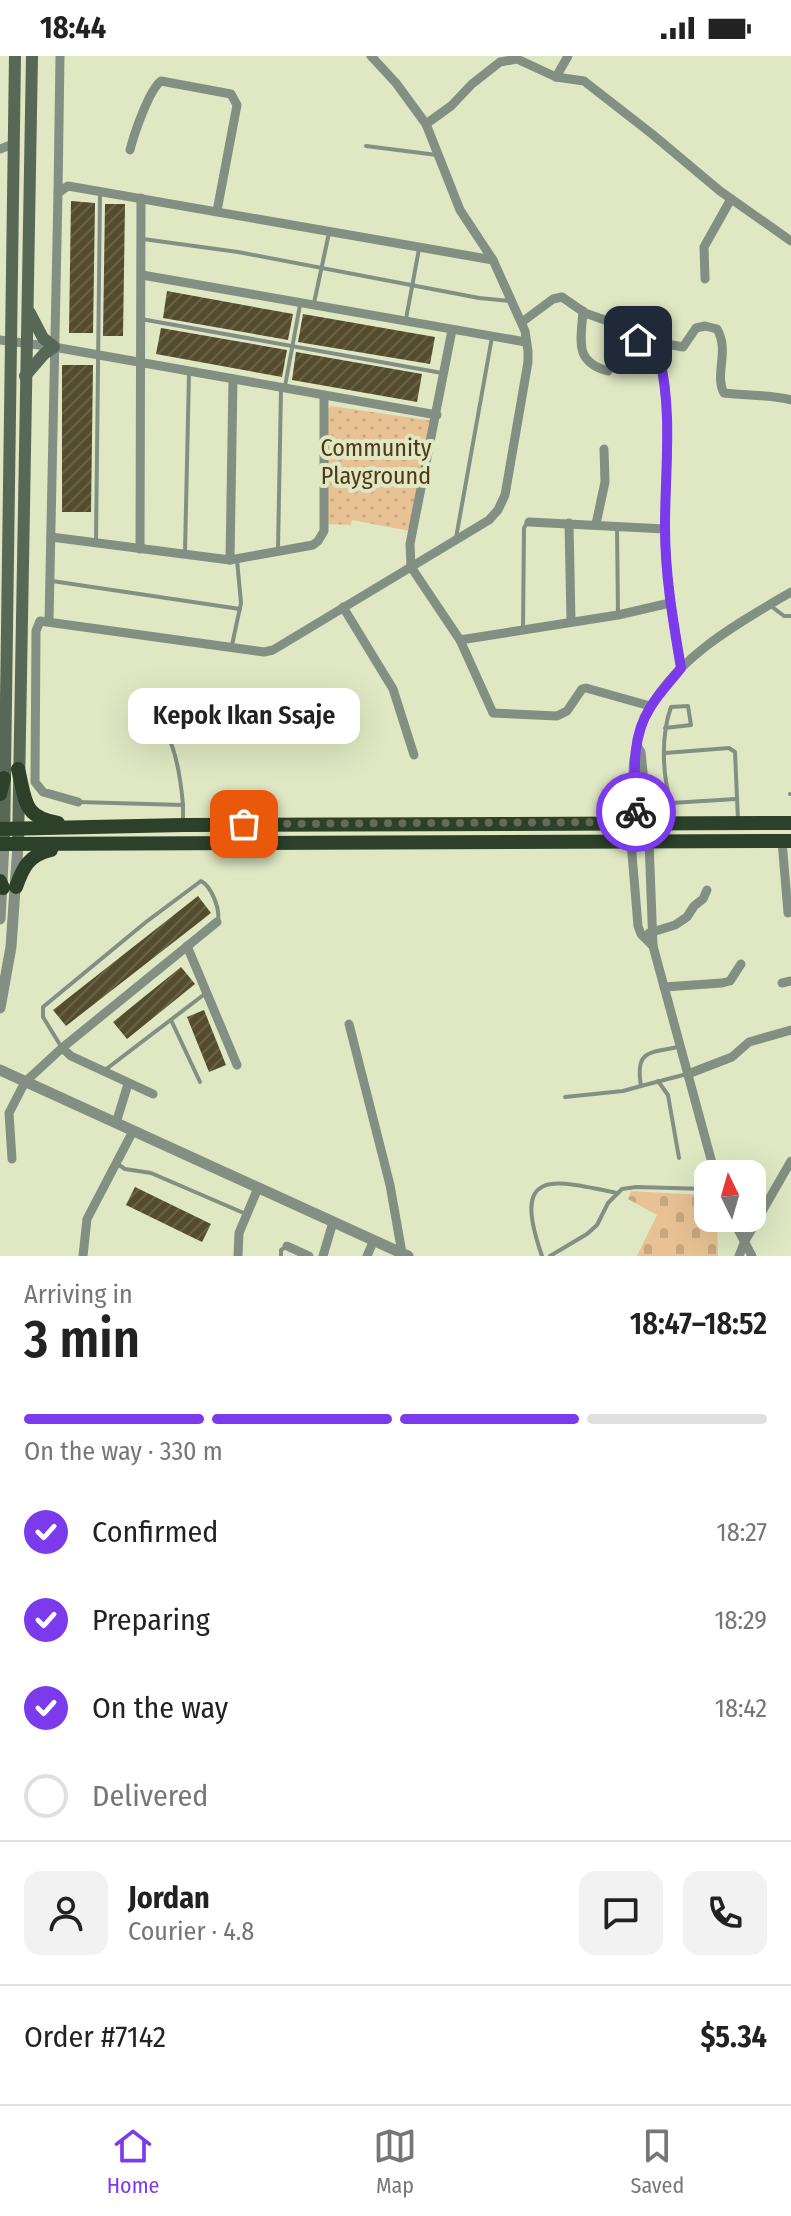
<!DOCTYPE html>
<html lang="en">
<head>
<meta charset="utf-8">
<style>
  body { margin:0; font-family:"Fira Sans Condensed",sans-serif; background:#f2f2f2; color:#222; height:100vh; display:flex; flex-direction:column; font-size:30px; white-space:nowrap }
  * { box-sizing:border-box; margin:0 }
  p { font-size:26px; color:#767676 }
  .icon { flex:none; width:44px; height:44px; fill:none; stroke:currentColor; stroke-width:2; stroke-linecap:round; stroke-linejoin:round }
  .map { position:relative; height:1200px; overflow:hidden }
  .details { display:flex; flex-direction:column; background:#fff; flex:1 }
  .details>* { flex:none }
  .needle { width:52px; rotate:355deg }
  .fabs { position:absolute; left:694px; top:1104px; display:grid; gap:16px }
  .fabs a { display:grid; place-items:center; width:72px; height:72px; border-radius:16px; background:#fff; box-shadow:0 8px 32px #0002; font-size:40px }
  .pin { position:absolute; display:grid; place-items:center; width:68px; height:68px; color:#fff; margin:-34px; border-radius:16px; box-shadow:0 4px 12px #0006 }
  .courier { position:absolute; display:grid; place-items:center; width:80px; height:80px; margin:-40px; border:6px solid #7c3aed; border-radius:50%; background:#fff; color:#222; box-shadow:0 2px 10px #0007 }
  .bubble { position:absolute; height:56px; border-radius:16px; background:#fff; box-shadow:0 8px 32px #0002; font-size:26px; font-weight:600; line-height:56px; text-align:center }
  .head em { font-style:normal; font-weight:600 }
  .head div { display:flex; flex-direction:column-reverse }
  .head { display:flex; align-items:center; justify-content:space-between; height:136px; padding:0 24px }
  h1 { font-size:52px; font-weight:600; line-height:60px }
  .bar { display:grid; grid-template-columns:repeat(4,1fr); gap:12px 8px; align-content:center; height:96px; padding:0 24px }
  .bar i { height:10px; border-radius:6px; background:#e0e0e0 }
  .bar .active { background:#7c3aed }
  .bar p { grid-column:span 4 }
  .line { display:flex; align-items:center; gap:20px; padding:0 24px; border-top:2px solid #e0e0e0 }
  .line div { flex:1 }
  .round { display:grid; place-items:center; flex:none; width:84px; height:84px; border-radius:16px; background:#f2f2f2 }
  ol { padding:0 24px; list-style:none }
  li { display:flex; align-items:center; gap:24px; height:88px }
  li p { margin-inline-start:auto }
  li .icon { padding:8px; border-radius:50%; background:#7c3aed; color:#fff; stroke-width:4 }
  li:last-child { color:#767676 }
  li i { width:44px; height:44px; border:4px solid #e0e0e0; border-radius:50% }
  .status { display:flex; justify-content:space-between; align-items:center; height:56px; padding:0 40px; background:#fff; direction:ltr }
  .status svg { height:22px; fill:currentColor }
  .tabs { display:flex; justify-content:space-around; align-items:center; height:112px; border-top:2px solid #e0e0e0; background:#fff; font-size:22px; color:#767676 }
  .tabs a { display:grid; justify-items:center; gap:4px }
  .tabs .active { color:#7c3aed }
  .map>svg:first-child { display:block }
</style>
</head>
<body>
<div class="status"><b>18:44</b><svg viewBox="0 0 49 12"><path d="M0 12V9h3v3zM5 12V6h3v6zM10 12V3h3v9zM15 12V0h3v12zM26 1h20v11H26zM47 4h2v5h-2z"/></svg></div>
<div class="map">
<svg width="791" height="1200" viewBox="0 0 791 1200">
  <defs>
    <pattern id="cemetery-stones" width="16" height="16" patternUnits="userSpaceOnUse" patternTransform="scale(2)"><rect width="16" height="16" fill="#e8c294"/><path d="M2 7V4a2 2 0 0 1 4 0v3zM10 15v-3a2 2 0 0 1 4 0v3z" fill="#c7a77f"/></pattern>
    <pattern id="park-dots" width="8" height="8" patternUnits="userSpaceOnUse" patternTransform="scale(2)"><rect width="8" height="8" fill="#e8c294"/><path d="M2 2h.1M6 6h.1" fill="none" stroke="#c7a77f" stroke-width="1.8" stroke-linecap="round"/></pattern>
    <pattern id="building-hatch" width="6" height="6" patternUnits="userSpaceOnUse" patternTransform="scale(2)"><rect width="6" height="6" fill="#544c2c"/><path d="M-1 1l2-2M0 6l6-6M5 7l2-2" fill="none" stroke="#696348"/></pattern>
  </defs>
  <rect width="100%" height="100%" fill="#dfe8c3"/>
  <!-- cemetery -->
  <polygon fill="url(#cemetery-stones)" points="631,1135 702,1139 708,1142 708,1162 717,1162 718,1200 637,1200 657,1159 628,1143"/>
  <!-- park -->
  <polygon fill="url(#park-dots)" points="331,350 434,365 410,475 352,464 351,469 327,468 327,354"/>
  <!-- building -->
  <g fill="url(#building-hatch)">
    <polygon points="71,145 95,147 93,277 69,277"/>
    <polygon points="105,148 125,148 123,280 103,280"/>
    <polygon points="167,235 293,258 288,284 163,262"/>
    <polygon points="303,258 435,281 430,308 298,286"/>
    <polygon points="161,272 287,294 282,321 156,298"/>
    <polygon points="296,296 422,318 417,346 292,324"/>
    <polygon points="62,309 93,309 91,456 62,456"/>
    <polygon points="198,840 211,857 66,970 53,954"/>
    <polygon points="181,911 195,928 127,983 113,966"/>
    <polygon points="204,954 226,1009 209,1016 187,961"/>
    <polygon points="135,1131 211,1168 202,1186 126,1149"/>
  </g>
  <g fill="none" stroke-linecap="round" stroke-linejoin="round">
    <!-- service -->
    <g stroke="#848f83" stroke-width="4">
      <polyline points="366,90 437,99"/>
      <polyline points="143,183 238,196 479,242 511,245"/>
      <polyline points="314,247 329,177"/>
      <polyline points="141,263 442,317"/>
      <polyline points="406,263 419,193"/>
      <polyline points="285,330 300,249"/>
      <polyline points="617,471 618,558"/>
      <polyline points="456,482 492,281"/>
      <polyline points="96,485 100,138"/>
      <polyline points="278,493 281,334"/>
      <polyline points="185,496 189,317"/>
      <polyline points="52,525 240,553"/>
      <polyline points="771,550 784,560 791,560"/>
      <polyline points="523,572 524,472 527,467"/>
      <polyline points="232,589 241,547 237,504"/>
      <path d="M 155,663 C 175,678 181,726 183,749"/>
      <path d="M 665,672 L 691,669 L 688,650 L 671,651 C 661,679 662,718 671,747 L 736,743"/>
      <polyline points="665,697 729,692 735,696 738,764"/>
      <polyline points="790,738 791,738"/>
      <polyline points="78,746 183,749 183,767"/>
      <polyline points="171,964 200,1026"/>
      <path d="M 678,991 C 648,997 635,995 641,1030 L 687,1018"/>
      <path d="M 62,992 L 43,961 L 43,951 L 146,866 L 201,825 C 211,830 220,852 218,864"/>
      <polyline points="105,1014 206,937"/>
      <polyline points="658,1025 668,1039 679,1102"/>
      <polyline points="565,1041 623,1035 641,1030"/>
      <polyline points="116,1107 125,1113 151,1117 246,1158"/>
      <polyline points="281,1200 281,1194 287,1190"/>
      <path d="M 542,1200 C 512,1114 548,1122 617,1137"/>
      <polyline points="550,1200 587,1178 597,1169 608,1147 622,1133 636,1131 708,1133"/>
    </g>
    <!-- minor -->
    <g stroke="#848f83" stroke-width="9">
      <polyline points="371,0 396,27 426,68 451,50 472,28 500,6 517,3 556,21 584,25 652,78 720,135 791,185"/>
      <polyline points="556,21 568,0"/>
      <polyline points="426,68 460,154 493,204"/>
      <polyline points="0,93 13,88"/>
      <path d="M 130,94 C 134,78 149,34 161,25 L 231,38 L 237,49 L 217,155"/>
      <polyline points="58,137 60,0"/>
      <polyline points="142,219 526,286"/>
      <polyline points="705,223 704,191 731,143"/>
      <path d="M 583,255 C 581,285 574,306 608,315"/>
      <polyline points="522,266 553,243 562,241 585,257 616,268 659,299"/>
      <polyline points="452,274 410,488 411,511 460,584 493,657 557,660 567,655 582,633 586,632 650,650"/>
      <polyline points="0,284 54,291 437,359"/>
      <polyline points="529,466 665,473"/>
      <polyline points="569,467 571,566"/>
      <polyline points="596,468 605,426 604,393"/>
      <polyline points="51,481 230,504 313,489 318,485 324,475 324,339"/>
      <polyline points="140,493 141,142"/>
      <polyline points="230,504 233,323"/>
      <polyline points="343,551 393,633 414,699"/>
      <polyline points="49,565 58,137 68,130 493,204 525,275 528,295 528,306 505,439 498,454 489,464 273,594 264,596 40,565 36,575 35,726 43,736 78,746"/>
      <polyline points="460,584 618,559 670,547"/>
      <path d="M 681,612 C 673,565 665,519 665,471 C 665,414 673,355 659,299 L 667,288 L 683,291 L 696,272 L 705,270 L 717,273 C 730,295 714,319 724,337 C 747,340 769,338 791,344"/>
      <polyline points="638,691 641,696 648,766"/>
      <path d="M 637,766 C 636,745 630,718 635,698 C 637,687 639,673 644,663 C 672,603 737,568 791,536"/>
      <polyline points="649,785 653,890 715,1118"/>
      <polyline points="782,785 788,857"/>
      <polyline points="631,786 638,870 641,878 653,890"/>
      <polyline points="649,877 675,869 687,861 694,850 703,843 707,834"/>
      <polyline points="187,890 237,1009"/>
      <polyline points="782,927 791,925"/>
      <polyline points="664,931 722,927 730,925 741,908"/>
      <polyline points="349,968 390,1129 402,1197"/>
      <polyline points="62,992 71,1000 153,1038"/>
      <polyline points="688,1018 732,1001 749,986 791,974"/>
      <polyline points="116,1067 128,1028"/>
      <polyline points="12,1103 9,1057 25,1026 62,992 217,866"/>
      <polyline points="732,1162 752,1200"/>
      <polyline points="287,1190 309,1200"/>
      <polyline points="83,1200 87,1163 133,1075"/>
      <polyline points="238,1200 239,1177 258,1132"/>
      <polyline points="323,1200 333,1166"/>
      <polyline points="367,1200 374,1184"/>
      <polyline points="739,1200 745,1185 791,1105"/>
    </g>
    <!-- tertiary -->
    <g stroke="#848f83" stroke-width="11">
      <polyline points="0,863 4,788"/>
      <polyline points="0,952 11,891 18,789"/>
      <polyline points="0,1014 408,1200"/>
    </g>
    <!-- secondary -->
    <g stroke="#586856" stroke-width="12">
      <polyline points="25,320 44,298 54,291 43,282 30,257"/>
      <polyline points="4,788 15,0"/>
      <polyline points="18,789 32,0"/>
    </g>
    <!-- trunk -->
    <g stroke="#2c402a" stroke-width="14">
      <path d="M 18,713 C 26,744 22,761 58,767"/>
      <polyline points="0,738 4,722"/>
      <polyline points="0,773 183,769 791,767"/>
      <polyline points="0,788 791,785"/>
      <polyline points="0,825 3,832"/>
      <path d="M 16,831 C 23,811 29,799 51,794"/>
    </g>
  </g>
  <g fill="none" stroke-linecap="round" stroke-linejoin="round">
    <!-- done -->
    <polyline stroke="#666b55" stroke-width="8" stroke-dasharray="0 14.4" points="244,768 637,766 636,756"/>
    <!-- route -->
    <path stroke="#7c3aed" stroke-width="10" d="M 636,756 C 635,721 630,683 650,652 C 658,638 671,625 681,612 C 673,565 665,519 665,471 C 665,414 673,356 659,299 L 638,284"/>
  </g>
  <g text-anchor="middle" stroke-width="8" stroke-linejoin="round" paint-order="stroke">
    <!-- park labels -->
    <g font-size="24" fill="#513917" stroke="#dfe8c3">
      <text x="376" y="400">Community<tspan x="376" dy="28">Playground</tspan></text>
    </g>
  </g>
</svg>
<div class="fabs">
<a><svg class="needle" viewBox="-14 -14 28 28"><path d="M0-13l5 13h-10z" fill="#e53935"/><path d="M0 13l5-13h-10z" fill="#767676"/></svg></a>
</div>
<div class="pin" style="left:244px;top:768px;background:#ea580c"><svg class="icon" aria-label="bag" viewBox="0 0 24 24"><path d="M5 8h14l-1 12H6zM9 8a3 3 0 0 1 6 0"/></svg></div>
<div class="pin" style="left:638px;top:284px;background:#1f2937"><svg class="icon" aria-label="home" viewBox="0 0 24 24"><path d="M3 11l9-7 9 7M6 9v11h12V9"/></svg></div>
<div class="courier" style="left:636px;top:756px"><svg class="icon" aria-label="bike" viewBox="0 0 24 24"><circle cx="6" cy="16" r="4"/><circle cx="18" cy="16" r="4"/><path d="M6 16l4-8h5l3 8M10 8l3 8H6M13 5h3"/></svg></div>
<div class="bubble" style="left:128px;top:632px;width:232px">Kepok Ikan Ssaje</div>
</div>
<section class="details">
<div class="head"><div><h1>3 min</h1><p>Arriving in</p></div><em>18:47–18:52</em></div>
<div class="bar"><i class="active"></i><i class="active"></i><i class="active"></i><i></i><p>On the way · 330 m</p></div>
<ol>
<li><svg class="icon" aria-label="check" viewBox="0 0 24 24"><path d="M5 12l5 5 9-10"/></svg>Confirmed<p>18:27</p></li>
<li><svg class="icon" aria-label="check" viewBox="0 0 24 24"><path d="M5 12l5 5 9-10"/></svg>Preparing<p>18:29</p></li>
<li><svg class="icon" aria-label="check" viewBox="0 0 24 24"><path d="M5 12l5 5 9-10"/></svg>On the way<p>18:42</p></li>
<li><i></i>Delivered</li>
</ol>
<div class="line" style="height:144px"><a class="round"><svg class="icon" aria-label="person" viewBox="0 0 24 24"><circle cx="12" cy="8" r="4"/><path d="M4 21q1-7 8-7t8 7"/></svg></a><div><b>Jordan</b><p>Courier · 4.8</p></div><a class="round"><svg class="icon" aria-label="chat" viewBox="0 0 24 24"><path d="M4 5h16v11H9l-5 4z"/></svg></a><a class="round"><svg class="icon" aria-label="phone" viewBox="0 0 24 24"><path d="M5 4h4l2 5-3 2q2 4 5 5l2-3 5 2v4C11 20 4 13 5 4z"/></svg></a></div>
<div class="line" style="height:104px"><div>Order #7142</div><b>$5.34</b></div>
</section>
<nav class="tabs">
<a class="active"><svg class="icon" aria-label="home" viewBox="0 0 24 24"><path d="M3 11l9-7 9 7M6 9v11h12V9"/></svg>Home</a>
<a><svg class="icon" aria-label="map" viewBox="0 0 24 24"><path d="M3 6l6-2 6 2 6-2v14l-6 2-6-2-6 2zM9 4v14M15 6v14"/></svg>Map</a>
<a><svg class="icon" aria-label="saved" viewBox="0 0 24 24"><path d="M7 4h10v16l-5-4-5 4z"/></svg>Saved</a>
</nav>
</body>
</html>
